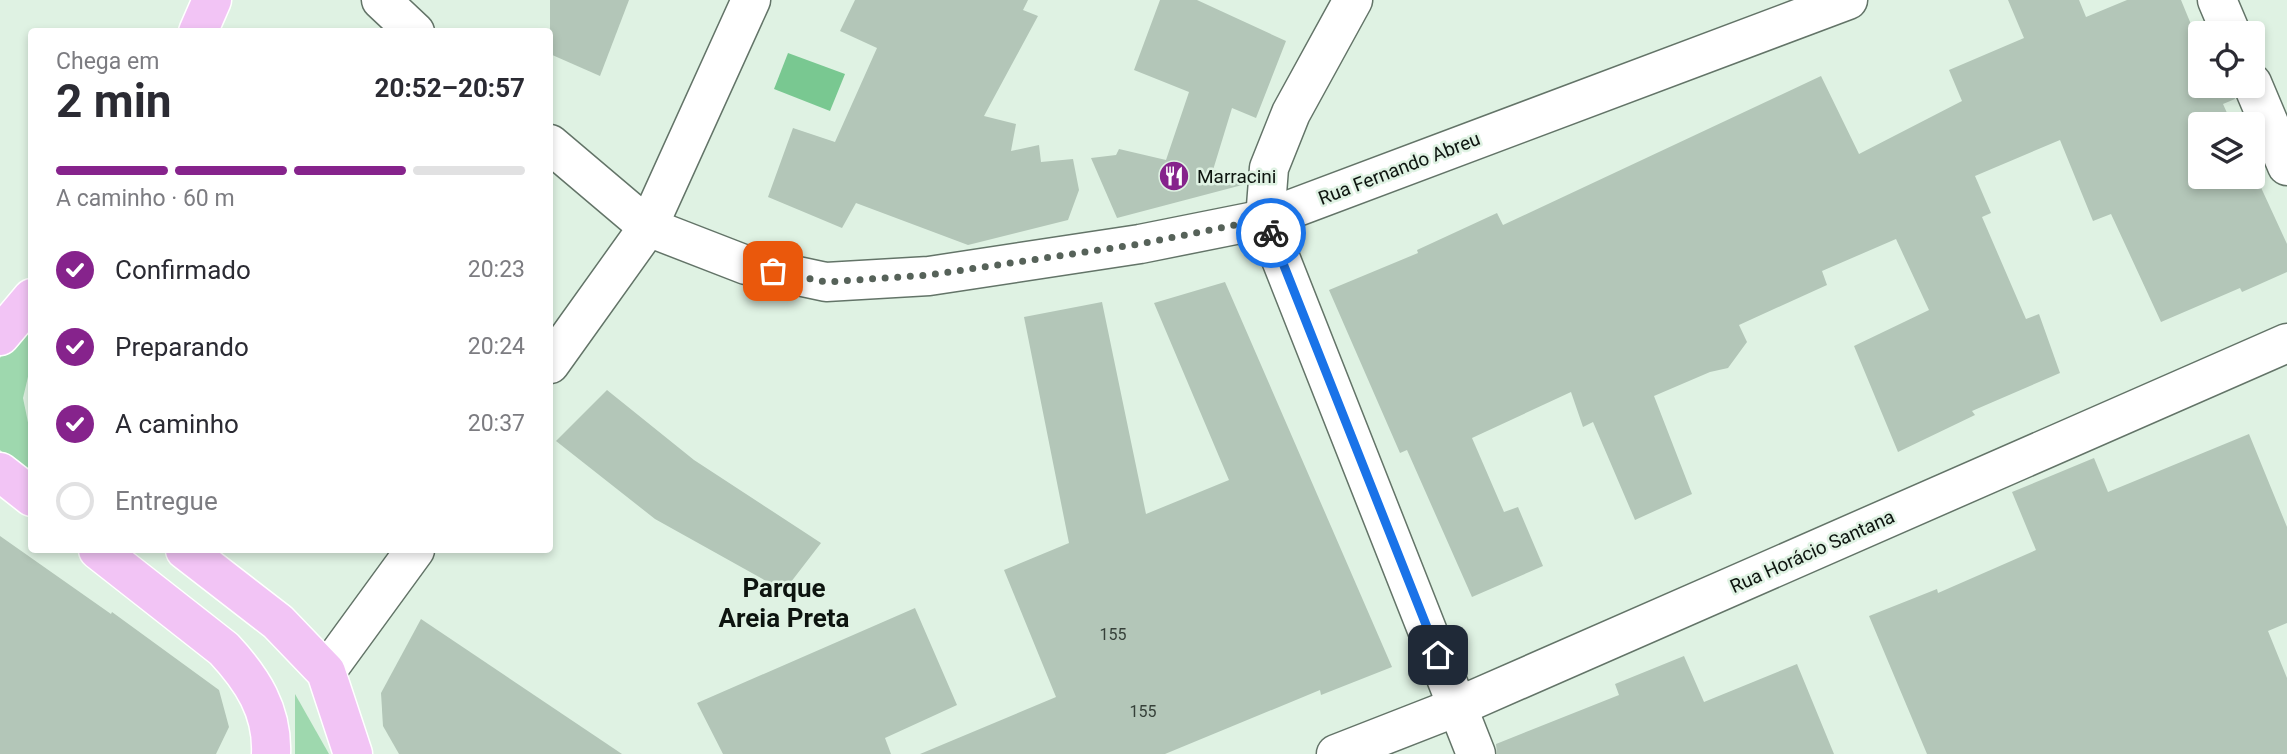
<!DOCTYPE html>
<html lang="pt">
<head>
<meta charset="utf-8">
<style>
  body { margin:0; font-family:Roboto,sans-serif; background:#f2f2f3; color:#2b2b33; height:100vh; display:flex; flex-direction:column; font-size:26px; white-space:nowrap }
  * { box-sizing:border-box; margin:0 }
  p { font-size:23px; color:#7c7c81 }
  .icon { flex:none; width:38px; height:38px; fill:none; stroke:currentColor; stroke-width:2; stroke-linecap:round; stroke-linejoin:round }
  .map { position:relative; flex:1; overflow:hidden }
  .panel { position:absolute; left:28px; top:28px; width:525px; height:525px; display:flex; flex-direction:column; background:#fff; border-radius:7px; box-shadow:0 4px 10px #0003 }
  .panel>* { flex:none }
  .fabs { position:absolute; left:2188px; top:21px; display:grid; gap:14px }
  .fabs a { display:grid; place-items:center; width:77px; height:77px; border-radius:7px; background:#fff; box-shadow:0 4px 10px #0003; font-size:35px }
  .pin { position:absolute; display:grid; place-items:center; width:60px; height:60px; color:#fff; margin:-30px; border-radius:14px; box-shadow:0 4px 10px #0006 }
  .courier { position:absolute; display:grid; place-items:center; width:70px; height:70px; margin:-35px; border:5px solid #1a73e8; border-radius:50%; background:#fff; color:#222; box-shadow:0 2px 9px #0007 }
  .summary em { font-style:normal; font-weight:700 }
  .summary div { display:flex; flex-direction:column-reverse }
  .summary { display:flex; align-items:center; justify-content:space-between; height:119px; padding:0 28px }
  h1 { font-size:46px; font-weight:700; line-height:52px }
  .bar { display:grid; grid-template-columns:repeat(4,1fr); gap:10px 7px; align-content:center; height:84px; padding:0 28px }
  .bar i { height:9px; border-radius:5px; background:#e1e1e2 }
  .bar .on { background:#86238c }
  .bar p { grid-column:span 4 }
  ol { padding:0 28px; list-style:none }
  li { display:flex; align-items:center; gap:21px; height:77px }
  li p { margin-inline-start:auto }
  li .icon { padding:7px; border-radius:50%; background:#86238c; color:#fff; stroke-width:4 }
  li:last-child { color:#7c7c81 }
  li i { width:38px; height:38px; border:4px solid #e1e1e2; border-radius:50% }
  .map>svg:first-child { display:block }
</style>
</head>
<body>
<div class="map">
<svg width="2287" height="754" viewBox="0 0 2287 754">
  <rect width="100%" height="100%" fill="#dff2e3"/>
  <!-- green -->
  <g fill="#9ed8ae">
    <polygon points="31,315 31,364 23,398 31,437 31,477 0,450 0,358"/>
    <polygon points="295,694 329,754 295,754"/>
  </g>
  <!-- water -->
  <polygon fill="#79c891" points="788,53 845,74 830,111 774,89"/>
  <!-- building -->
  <g fill="#b3c6b8">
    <polygon points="550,0 629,0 600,76 550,54"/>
    <polygon points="855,0 1028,0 1023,10 1038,16 984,116 1016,124 1011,151 1039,145 1041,162 1073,159 1079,190 1068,220 968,245 856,203 842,228 768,197 793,128 835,142 877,48 840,31"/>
    <polygon points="1160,0 1197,0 1286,41 1256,118 1232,108 1213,170 1246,178 1246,184 1117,218 1091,158 1116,155 1119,149 1166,160 1189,92 1134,70"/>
    <polygon points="2008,0 2079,0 2086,17 2127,0 2181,0 2195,34 2206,30 2207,33 2200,33 2200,86 2231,86 2235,99 2223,104 2232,124 2200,124 2200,177 2252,177 2252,168 2287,244 2287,272 2242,292 2240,288 2161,322 2111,214 2093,221 2060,140 1975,176 1991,213 1982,217 2026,319 2039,314 2060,373 1972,411 1975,415 1898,452 1854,346 1929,310 1896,239 1822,271 1827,285 1739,325 1747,342 1728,368 1710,372 1654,396 1692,494 1635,520 1593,422 1583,427 1571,392 1472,438 1504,512 1518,507 1543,566 1472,597 1407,450 1400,453 1329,290 1418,253 1417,250 1497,213 1503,225 1821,76 1859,154 1962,101 1949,70 2024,38"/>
    <polygon points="1225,282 1392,667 1321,695 1320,690 1165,754 920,754 1056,697 1004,570 1069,543 1024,317 1102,302 1146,514 1229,480 1154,303"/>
    <polygon points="607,390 694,460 821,543 784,591 655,519 556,441"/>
    <polygon points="2249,434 2287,527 2287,623 2268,631 2287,678 2287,754 1927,754 1869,616 1937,589 1938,593 2036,550 2012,492 2094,458 2108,492"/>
    <polygon points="0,536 111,614 112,612 219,690 229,727 216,754 0,754"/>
    <polygon points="915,608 957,705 885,738 891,754 723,754 697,703"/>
    <polygon points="421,619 622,754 399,754 383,726 381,693"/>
    <polygon points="1684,656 1704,702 1797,664 1834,754 1497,754 1496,744 1619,695 1615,684"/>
  </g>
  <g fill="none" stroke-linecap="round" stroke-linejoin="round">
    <!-- minor casing -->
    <g stroke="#637468" stroke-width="41">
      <g id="minor">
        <polyline points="1353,0 1291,113 1269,168 1265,219 1476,754"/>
        <polyline points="2217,0 2231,33"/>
        <polyline points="2252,83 2287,166"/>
        <polyline points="550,364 648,227 751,0"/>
        <polyline points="326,672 415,550"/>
        <polyline points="1336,754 1459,706 2287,343"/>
      </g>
    </g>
    <!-- tertiary casing -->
    <g stroke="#637468" stroke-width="41">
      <g id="tertiary">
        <polyline points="381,0 415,32"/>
        <polyline points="550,144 648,227 746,265 826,282 929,276 1140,244 1265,219 1848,0"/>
      </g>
    </g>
    <!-- primary casing -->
    <g stroke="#fff" stroke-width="41">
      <g id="primary">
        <polyline points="198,32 212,0"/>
        <polyline points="0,336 32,298"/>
        <polyline points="0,472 32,497"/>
        <path d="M 98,550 L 224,649 C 252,679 273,711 271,754"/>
        <polyline points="185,550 278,622 326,672 353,754"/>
      </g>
    </g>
    <!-- minor -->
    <use href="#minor" stroke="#fff" stroke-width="38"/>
    <!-- tertiary -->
    <use href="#tertiary" stroke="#fff" stroke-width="38"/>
    <!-- primary -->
    <use href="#primary" stroke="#f2c4f5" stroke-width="38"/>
  </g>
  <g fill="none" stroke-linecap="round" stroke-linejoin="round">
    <!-- done -->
    <polyline stroke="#566259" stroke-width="7" stroke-dasharray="0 12.6" points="773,271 826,282 929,275 1140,244 1265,219 1271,233"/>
    <!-- route -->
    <polyline stroke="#1a73e8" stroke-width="9" points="1271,233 1438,655"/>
  </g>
  <!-- icons -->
  <defs>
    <g id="restaurant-disc" transform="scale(1.575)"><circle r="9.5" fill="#86238c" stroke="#dff2e3"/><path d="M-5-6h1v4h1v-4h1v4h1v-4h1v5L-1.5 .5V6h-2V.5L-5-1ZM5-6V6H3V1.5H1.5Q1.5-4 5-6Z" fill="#fff"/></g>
  </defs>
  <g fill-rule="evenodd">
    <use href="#restaurant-disc" x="1174" y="176"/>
  </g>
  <g text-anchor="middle" stroke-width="5" stroke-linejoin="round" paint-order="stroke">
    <!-- number labels -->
    <g font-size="16" fill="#364039">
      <text x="1113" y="640">155</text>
      <text x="1143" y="717">155</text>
    </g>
    <!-- street labels -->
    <g font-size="19" fill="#0d140f" stroke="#dff2e3">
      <text transform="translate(1399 168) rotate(-21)" y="7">Rua Fernando Abreu</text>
      <text transform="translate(1812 551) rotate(-24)" y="7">Rua Horácio Santana</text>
    </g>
    <!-- poi labels -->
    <g font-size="19" fill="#0d140f" stroke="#dff2e3" text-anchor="start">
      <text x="1197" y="183">Marracini</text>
    </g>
    <!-- district labels -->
    <g font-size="26" font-weight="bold" fill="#0d140f" stroke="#dff2e3">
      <text x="784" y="597">Parque<tspan x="784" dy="30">Areia Preta</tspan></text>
    </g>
  </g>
</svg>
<div class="fabs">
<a><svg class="icon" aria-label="locate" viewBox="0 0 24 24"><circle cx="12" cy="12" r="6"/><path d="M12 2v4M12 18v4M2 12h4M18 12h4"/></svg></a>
<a><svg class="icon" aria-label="layers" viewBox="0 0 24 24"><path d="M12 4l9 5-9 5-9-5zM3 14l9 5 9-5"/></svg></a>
</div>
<div class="pin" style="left:773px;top:271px;background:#ea580c"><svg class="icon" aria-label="bag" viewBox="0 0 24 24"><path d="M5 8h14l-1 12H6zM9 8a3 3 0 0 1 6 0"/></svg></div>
<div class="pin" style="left:1438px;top:655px;background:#1f2937"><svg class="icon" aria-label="home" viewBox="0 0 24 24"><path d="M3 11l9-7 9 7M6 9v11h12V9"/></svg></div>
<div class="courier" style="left:1271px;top:233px"><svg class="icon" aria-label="bike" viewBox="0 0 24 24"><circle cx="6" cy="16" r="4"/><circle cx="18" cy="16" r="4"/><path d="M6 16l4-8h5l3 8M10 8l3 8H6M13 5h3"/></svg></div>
<section class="panel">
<div class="summary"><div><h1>2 min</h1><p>Chega em</p></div><em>20:52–20:57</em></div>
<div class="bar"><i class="on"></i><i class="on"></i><i class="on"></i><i></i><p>A caminho · 60 m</p></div>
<ol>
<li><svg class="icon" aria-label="check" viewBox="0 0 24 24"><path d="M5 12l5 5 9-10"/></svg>Confirmado<p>20:23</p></li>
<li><svg class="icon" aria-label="check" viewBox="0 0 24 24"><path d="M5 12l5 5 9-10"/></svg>Preparando<p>20:24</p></li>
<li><svg class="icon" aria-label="check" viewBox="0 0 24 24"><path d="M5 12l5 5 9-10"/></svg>A caminho<p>20:37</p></li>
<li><i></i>Entregue</li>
</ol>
</section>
</div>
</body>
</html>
